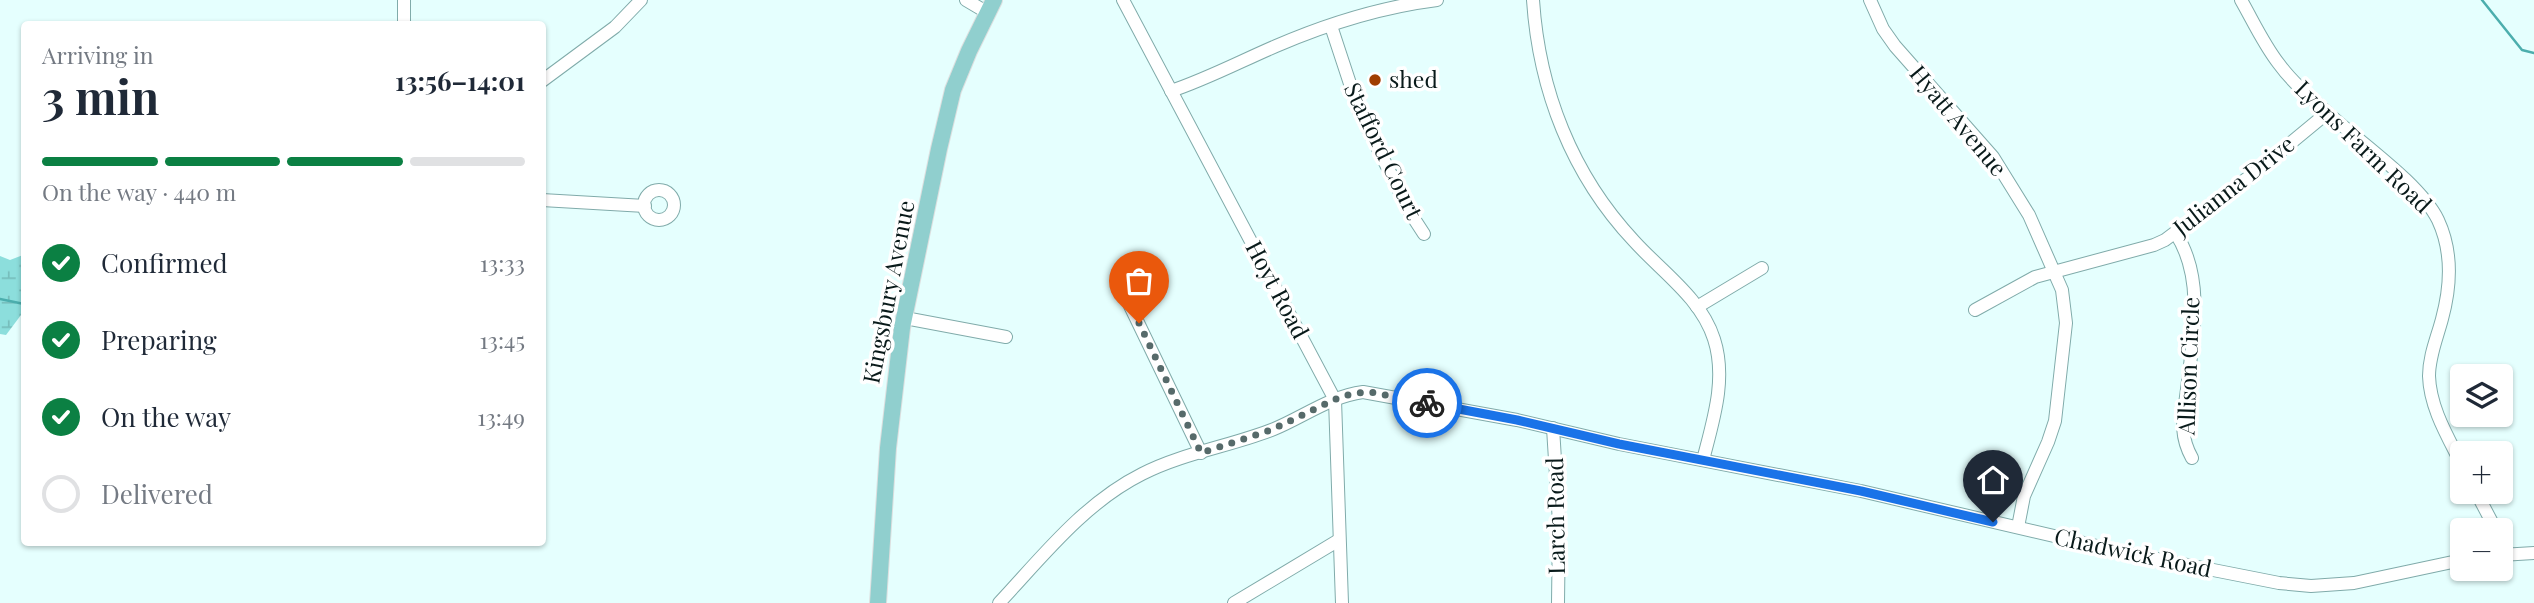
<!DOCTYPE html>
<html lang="en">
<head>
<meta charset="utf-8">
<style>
  body { margin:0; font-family:"Playfair Display",serif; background:#f2f2f3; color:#1f2937; height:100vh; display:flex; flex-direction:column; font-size:26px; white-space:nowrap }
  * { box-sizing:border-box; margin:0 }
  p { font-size:23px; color:#747a83 }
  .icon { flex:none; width:38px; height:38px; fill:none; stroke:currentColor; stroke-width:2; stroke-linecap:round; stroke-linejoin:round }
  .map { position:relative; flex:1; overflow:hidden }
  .details { position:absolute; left:21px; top:21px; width:525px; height:525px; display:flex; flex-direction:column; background:#fff; border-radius:7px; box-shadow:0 2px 5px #0004 }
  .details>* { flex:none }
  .controls { position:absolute; left:2450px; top:364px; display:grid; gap:14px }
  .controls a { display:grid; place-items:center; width:63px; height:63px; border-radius:7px; background:#fff; box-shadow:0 2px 5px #0004; font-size:35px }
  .pin { position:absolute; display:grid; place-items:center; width:60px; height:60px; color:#fff; margin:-72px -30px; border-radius:50% 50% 50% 0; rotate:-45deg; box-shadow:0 0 7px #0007 }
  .pin .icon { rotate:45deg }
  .courier { position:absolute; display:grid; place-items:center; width:70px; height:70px; margin:-35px; border:5px solid #1a73e8; border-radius:50%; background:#fff; color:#222; box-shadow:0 2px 9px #0007 }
  .summary em { font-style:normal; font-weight:700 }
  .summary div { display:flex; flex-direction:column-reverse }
  .summary { display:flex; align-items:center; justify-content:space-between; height:119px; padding:0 21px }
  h1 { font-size:46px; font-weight:700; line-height:52px }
  .bar { display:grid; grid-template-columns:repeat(4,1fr); gap:10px 7px; align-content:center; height:84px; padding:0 21px }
  .bar i { height:9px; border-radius:5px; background:#e0e1e3 }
  .bar .current { background:#0b8043 }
  .bar p { grid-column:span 4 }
  ol { padding:0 21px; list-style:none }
  li { display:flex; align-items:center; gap:21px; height:77px }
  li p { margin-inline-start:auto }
  li .icon { padding:7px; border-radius:50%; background:#0b8043; color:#fff; stroke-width:4 }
  li:last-child { color:#747a83 }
  li i { width:38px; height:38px; border:4px solid #e0e1e3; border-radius:50% }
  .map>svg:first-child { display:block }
</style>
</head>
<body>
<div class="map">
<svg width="2534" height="603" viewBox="0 0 2534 603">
  <defs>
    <pattern id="wetland-marsh" width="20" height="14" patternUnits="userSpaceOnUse" patternTransform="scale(1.75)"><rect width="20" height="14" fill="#8cdedc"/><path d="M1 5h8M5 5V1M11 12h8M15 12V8" fill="none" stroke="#77bebc"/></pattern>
  </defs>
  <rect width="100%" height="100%" fill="#e5fffe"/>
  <!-- wetland -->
  <polygon fill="url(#wetland-marsh)" points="23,255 24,256 24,311 6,335 0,334 0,256 10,260"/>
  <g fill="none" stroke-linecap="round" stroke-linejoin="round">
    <!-- stream -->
    <g stroke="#4caead" stroke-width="2.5">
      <polyline points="2482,0 2522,50 2534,53"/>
      <polyline points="0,299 24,304"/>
    </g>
    <!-- minor casing -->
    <g stroke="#80abaa" stroke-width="14">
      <g id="minor">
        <polyline points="966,0 988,13"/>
        <polyline points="1123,0 1335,400 1342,603"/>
        <path d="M 1533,0 C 1539,90 1572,175 1634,241 C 1662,272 1701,298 1714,339 C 1727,379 1713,421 1703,460"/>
        <polyline points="1870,0 1883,29 1895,46 1993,157 2029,215 2062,290 2066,323 2055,421 2048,442 2024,496 2018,527"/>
        <path d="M 2241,0 C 2253,21 2264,45 2279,64 C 2292,82 2311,98 2328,113 C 2359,142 2420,183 2438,220 C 2453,252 2451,286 2442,319 C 2437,338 2429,356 2429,376 C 2430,408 2448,437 2462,465"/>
        <polyline points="404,24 404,0"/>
        <polyline points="1331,26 1359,111 1411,214 1424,234"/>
        <polyline points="542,81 615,27 641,0"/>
        <path d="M 1171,91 C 1207,79 1241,61 1276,46 C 1327,24 1381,7 1437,0"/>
        <circle cx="659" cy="205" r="15"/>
        <polyline points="542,200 645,206"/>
        <path d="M 2176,234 C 2205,278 2193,339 2187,389 C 2184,415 2178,433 2192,458"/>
        <polyline points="1118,281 1201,453"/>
        <polyline points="1697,307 1762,268"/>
        <polyline points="1975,310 2035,277 2154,245 2165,240 2258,170 2327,113"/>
        <polyline points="905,318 1006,337"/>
        <polyline points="1553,428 1559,523 1558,603"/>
        <polyline points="2476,492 2496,530"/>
        <polyline points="2501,540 2507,555"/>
        <polyline points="2501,555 2534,553"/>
        <path d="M 999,603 C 1042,557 1084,503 1142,474 C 1183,453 1231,446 1274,429 C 1303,417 1331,396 1363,392 L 1517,420 L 1619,444 L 1861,491 L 2127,553 L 2279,583 L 2311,586 L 2354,583 L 2462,560"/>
        <polyline points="1234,603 1339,540"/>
      </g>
    </g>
    <!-- major casing -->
    <g stroke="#dddfdf" stroke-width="18">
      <polyline id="major" points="878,603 888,448 902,328 939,149 953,90 969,51 994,0"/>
    </g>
    <!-- minor -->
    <use href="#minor" stroke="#fff" stroke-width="12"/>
    <!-- major -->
    <use href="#major" stroke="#90cfce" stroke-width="16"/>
  </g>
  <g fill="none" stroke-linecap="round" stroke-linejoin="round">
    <!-- done -->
    <polyline stroke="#566a6a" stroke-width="7" stroke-dasharray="0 12.6" points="1139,323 1201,453 1271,430 1340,397 1356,393 1370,392 1427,403"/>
    <!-- route -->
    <polyline stroke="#1a73e8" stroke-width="9" points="1427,403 1517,420 1619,444 1861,491 1993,522"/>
  </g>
  <!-- markers -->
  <circle fill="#a03e00" stroke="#fff" stroke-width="2.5" cx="1375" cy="80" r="7"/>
  <g text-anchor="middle" stroke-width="7" stroke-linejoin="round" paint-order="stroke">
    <!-- poi labels -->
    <g font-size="23" fill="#091a1a" stroke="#fff" text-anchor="start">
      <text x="1389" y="88">shed</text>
    </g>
    <!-- street labels -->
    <g font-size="23" fill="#091a1a" stroke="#fff">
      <text transform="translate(1958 121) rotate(50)" y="8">Hyatt Avenue</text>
      <text transform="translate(2363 147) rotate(44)" y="8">Lyons Farm Road</text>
      <text transform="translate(1383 151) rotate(64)" y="8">Stafford Court</text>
      <text transform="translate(2234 186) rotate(-38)" y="8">Julianna Drive</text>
      <text transform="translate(1277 290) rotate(62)" y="8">Hoyt Road</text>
      <text transform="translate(889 292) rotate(-79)" y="8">Kingsbury Avenue</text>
      <text transform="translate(2189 366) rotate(-88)" y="8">Allison Circle</text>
      <text transform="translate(1556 516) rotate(-91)" y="8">Larch Road</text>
      <text transform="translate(2133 553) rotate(12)" y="8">Chadwick Road</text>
    </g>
  </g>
</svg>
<div class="controls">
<a><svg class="icon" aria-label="layers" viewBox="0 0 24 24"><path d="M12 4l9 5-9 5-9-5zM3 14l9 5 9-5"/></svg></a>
<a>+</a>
<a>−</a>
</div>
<div class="pin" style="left:1139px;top:323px;background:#ea580c"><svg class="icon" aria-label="bag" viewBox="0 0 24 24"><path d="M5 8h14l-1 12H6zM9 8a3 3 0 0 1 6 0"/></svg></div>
<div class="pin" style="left:1993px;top:522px;background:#1f2937"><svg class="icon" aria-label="home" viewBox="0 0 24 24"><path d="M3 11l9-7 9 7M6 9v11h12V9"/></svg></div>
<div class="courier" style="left:1427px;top:403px"><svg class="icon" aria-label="bike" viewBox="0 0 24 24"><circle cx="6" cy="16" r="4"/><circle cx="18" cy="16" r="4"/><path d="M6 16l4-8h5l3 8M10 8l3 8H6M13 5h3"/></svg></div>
<section class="details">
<div class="summary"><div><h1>3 min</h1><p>Arriving in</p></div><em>13:56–14:01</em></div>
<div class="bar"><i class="current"></i><i class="current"></i><i class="current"></i><i></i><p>On the way · 440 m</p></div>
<ol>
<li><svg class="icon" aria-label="check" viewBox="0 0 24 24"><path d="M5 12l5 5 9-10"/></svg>Confirmed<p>13:33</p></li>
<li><svg class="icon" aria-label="check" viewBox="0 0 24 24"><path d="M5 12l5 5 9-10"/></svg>Preparing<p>13:45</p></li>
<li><svg class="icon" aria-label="check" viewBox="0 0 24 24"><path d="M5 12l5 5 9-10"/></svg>On the way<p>13:49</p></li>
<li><i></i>Delivered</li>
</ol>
</section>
</div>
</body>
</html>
